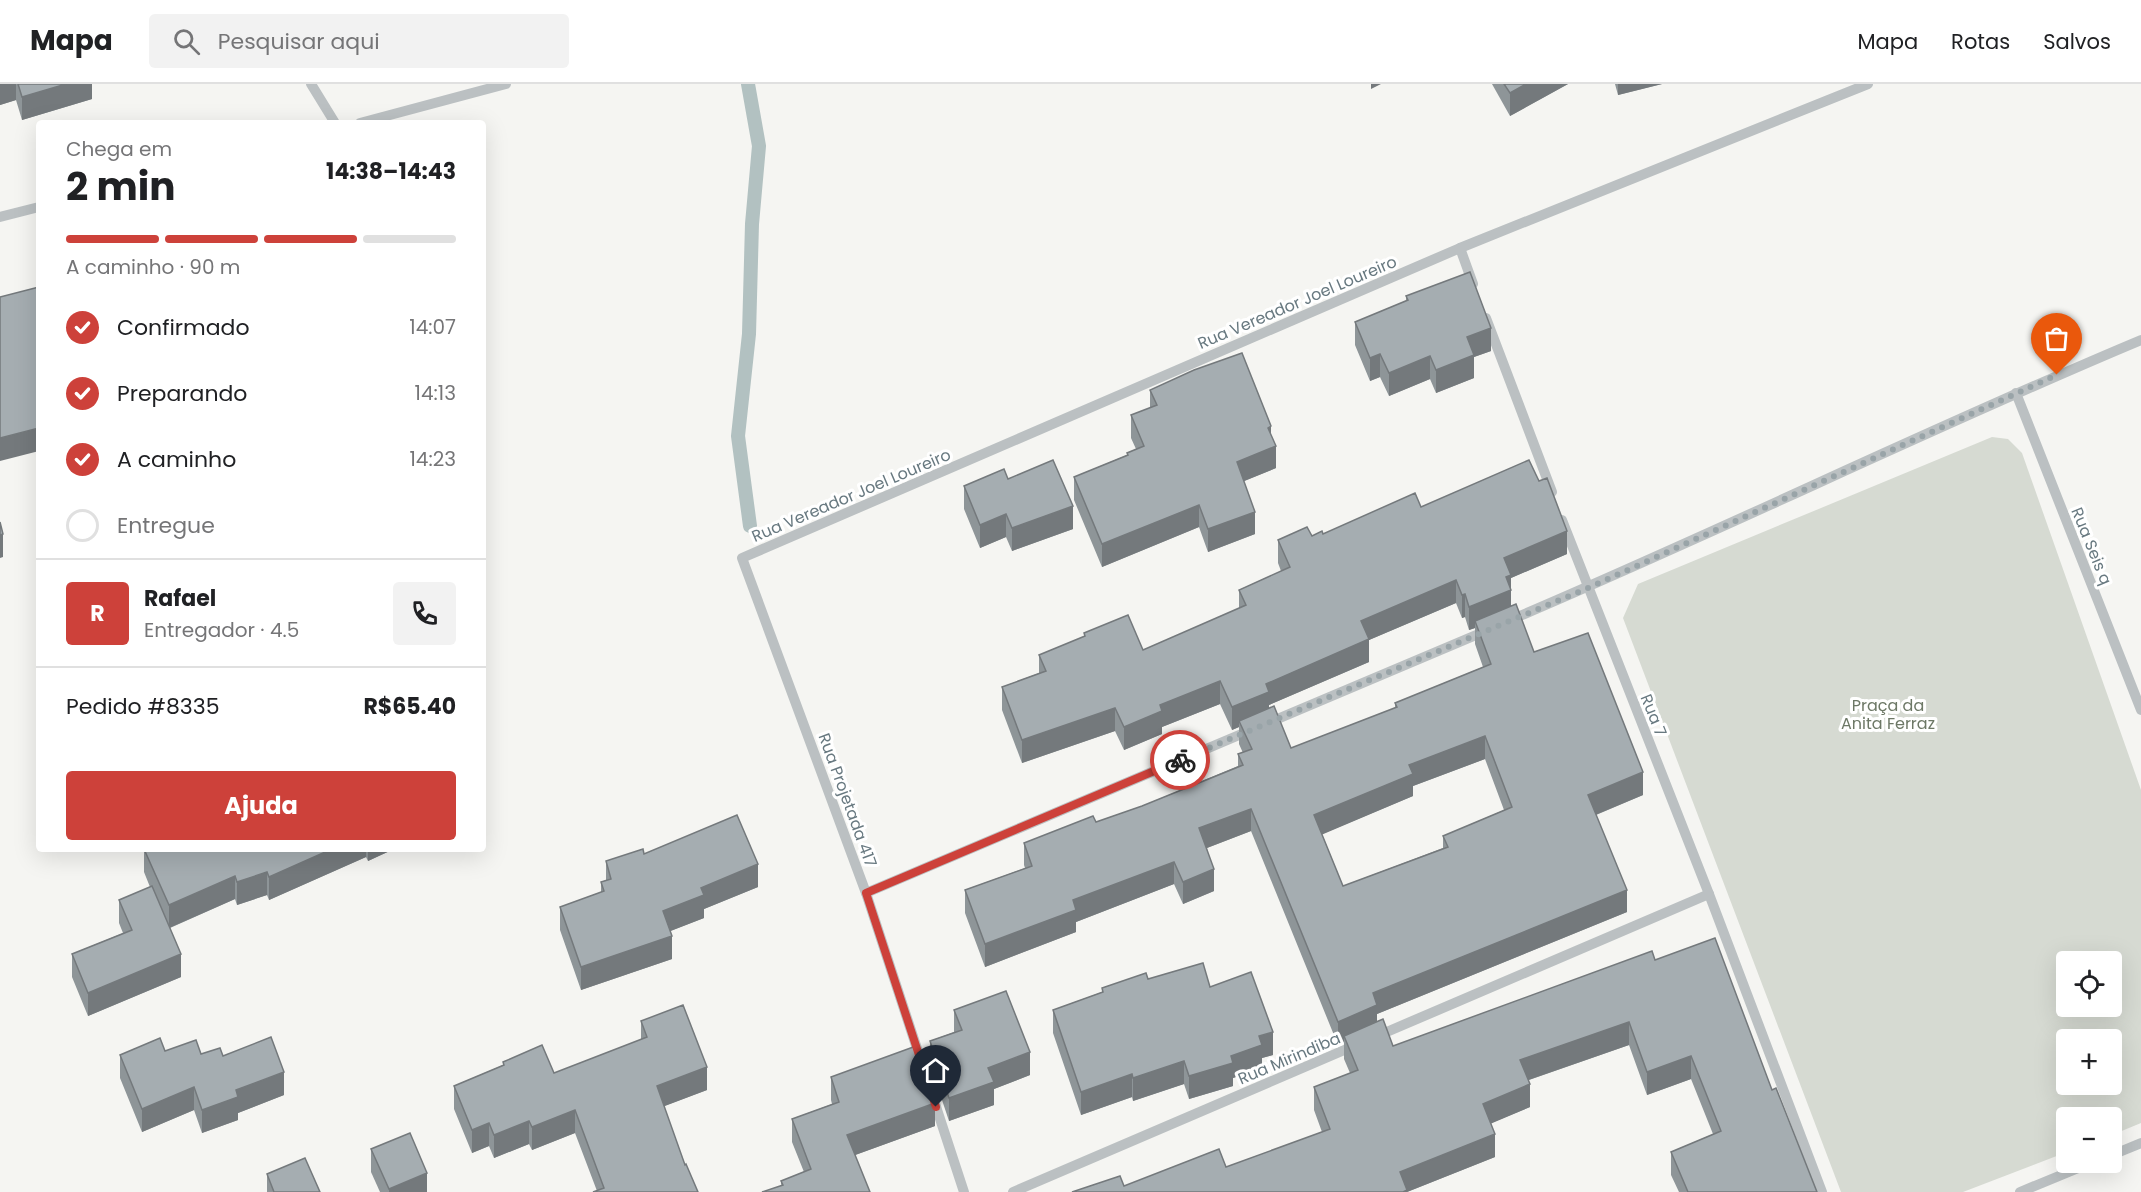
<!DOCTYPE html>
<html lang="pt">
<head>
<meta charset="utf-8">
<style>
  body { margin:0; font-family:Poppins,sans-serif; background:#f2f2f2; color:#202124; height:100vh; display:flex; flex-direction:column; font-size:22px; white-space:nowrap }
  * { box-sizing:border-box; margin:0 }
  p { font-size:20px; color:#757577 }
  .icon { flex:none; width:33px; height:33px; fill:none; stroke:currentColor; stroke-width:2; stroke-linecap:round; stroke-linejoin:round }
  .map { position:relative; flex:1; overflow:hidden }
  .drawer { position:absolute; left:36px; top:36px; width:450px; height:732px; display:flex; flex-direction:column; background:#fff; border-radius:6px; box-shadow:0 6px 24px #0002 }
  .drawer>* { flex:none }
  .tools { position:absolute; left:2056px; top:867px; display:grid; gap:12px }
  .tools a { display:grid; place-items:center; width:66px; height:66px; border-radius:6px; background:#fff; box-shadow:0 6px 24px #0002; font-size:30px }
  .pin { position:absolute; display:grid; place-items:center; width:51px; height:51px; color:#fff; margin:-62px -26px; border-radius:50% 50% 50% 0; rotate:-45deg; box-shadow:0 0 6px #0007 }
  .pin .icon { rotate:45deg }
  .courier { position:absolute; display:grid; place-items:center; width:60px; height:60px; margin:-30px; border:4px solid #cd413a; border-radius:50%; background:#fff; color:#222; box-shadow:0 2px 8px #0007 }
  .overview em { font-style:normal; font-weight:700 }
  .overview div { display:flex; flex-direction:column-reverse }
  .overview { display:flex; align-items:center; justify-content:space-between; height:102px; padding:0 30px }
  h1 { font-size:39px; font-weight:700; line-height:45px }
  .bar { display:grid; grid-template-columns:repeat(4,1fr); gap:9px 6px; align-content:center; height:72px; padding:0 30px }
  .bar i { height:8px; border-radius:4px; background:#e0e0e0 }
  .bar .active { background:#cd413a }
  .bar p { grid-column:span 4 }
  .line { display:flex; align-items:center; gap:15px; padding:0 30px; border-top:2px solid #e0e0e0 }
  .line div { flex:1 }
  .round { display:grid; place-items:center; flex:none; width:63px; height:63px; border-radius:6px; background:#f2f2f2 }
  ol { padding:0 30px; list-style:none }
  li { display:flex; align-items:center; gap:18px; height:66px }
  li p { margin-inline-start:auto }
  li .icon { padding:6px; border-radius:50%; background:#cd413a; color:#fff; stroke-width:4 }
  li:last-child { color:#757577 }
  li i { width:33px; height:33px; border:3px solid #e0e0e0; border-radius:50% }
  .action { display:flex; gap:12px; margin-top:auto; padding:12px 30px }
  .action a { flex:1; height:69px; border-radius:6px; background:#cd413a; color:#fff; font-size:24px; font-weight:700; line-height:69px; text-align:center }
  header { display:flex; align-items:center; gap:36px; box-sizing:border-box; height:84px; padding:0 30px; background:#fff; border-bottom:2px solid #e0e0e0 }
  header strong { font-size:28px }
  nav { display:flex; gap:33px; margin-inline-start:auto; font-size:21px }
  .search { width:420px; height:54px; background:#f2f2f2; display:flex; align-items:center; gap:15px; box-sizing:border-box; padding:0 21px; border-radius:6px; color:#757577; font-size:22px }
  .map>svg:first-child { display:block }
</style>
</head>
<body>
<header>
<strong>Mapa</strong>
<div class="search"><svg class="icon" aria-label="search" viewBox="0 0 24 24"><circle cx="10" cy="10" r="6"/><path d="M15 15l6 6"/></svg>Pesquisar aqui</div>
<nav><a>Mapa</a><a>Rotas</a><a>Salvos</a></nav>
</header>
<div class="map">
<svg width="2141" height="1108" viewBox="0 0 2141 1108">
  <rect width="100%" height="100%" fill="#f5f5f2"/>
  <!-- green -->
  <path fill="#d6dad2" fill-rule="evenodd" d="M 1992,353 L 2008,355 L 2022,369 L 2141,706 L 2141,1039 L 2112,1051 L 2112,1034 L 2067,1034 L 2067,1068 L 1963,1108 L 1841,1108 L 1623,534 L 1638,500 ZM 2067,878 L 2112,878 L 2112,922 L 2067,922 ZM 2067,956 L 2112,956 L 2112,1000 L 2067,1000 Z"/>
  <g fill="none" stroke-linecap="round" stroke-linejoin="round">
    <!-- stream -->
    <polyline stroke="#b2c1c1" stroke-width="14" points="748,0 759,62 752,140 749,250 738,352 750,442"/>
    <!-- minor -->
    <g stroke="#bbc0c2" stroke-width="10">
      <polyline points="311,0 335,39"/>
      <polyline points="360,39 506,0"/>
      <polyline points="0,133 39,123"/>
      <polyline points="1460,164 1473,200"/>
      <polyline points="1486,234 1552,408"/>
      <polyline points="2016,309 2141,626"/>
      <polyline points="1562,436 1709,810 1822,1108"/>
      <path d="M 1508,537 C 1721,447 1928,345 2141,256"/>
      <polyline points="1268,639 1488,546"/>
      <polyline points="866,809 1251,646"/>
      <polyline points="1375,953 1709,810"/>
      <polyline points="2112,1071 2141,1059"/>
      <polyline points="964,1108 866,809 742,474 1460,164 1868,0"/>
      <polyline points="1013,1108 1356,961"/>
      <polyline points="2020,1108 2093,1078"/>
    </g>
  </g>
  <!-- wall -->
  <g fill="#8e9598" fill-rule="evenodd">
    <polygon points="0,0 92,0 92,15 22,36 16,16 0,21"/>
    <polygon points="1492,0 1568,0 1510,32"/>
    <polygon points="1615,0 1662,0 1618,11"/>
    <polygon points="1406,212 1491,267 1474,273 1474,294 1436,309 1430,295 1389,312 1380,293 1370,297 1355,261 1355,238 1406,217"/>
    <polygon points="1150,306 1271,351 1276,384 1244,397 1255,450 1208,468 1199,443 1102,483 1074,416 1074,393 1127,371 1127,369 1136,365 1131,354 1131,331 1150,324"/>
    <polygon points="1008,395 1073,445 1012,467 1006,453 980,464 964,425 964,402"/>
    <path d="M 1421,423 L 1567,470 L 1511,494 L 1511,522 L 1534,568 L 1643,711 L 1596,731 L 1627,828 L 1377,930 L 1377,937 L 1393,962 L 1655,876 L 1772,1006 L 1817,1108 L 1679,1108 L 1671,1091 L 1671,1068 L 1713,1050 L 1691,995 L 1647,1011 L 1629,961 L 1529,996 L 1530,1023 L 1491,1039 L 1495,1073 L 1407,1108 L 1124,1102 L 1226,1083 L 1322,1048 L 1314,1026 L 1314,1003 L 1350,989 L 1344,975 L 1344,958 L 1338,961 L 1251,747 L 1207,764 L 1214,807 L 1183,820 L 1174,800 L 1076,838 L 1076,848 L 985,883 L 965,829 L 965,806 L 1025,784 L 1024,781 L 1024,759 L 1096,738 L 1142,722 L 1238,682 L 1238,670 L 1243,669 L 1239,660 L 1239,643 L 1232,646 L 1220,620 L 1162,643 L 1162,650 L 1124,666 L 1115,647 L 1022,679 L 1002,626 L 1002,603 L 1039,589 L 1039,571 L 1084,553 L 1084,549 L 1143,566 L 1239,525 L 1239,506 L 1281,487 L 1278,479 L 1278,456 L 1323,450 ZM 1456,519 L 1462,534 L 1465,533 L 1469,546 L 1475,544 L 1475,560 L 1483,583 L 1395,619 L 1395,624 L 1291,664 L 1269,624 L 1269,621 L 1369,578 L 1369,556 ZM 1485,675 L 1504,726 L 1443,752 L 1443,764 L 1343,802 L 1322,750 L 1413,712 L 1413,702 Z"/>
    <polygon points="144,765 394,765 368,777 366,773 269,816 267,811 237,821 235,815 170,844 181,893 88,932 72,893 72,870 123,849 119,839 119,816 150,803 144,788"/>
    <polygon points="644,770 758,803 704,825 704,834 670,847 672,875 581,906 560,846 560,823 601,808 601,798 606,796 606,777"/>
    <polygon points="1148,895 1210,903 1273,971 1262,974 1262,984 1233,994 1233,1002 1189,1015 1184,1000 1133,1017 1132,1013 1081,1031 1053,949 1053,926 1102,908 1102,904"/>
    <polygon points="954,926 1030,991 994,1005 994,1021 949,1037 930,980 930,957 954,948"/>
    <polygon points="641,937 707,1006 664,1022 685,1081 597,1107 575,1049 532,1066 529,1060 494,1074 489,1062 472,1069 454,1025 454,1002 503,981 503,978 554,989 641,956"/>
    <polygon points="165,967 223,972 284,1011 238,1029 238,1036 202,1049 194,1026 142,1048 120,994 120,971"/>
    <polygon points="831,993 935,1042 855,1071 781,1101 781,1097 804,1088 792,1058 792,1035 832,1020 831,1016"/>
    <polygon points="371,1065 427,1108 380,1108 371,1088"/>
    <polygon points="267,1090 320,1108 267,1108"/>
  </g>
  <!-- shaded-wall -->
  <g fill="#74797c">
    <polygon points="0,0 16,0 16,16 0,21"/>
    <polygon points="66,0 92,0 92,15 22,36 22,13"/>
    <polygon points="1371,0 1381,0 1371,5"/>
    <polygon points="1526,0 1568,0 1510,32 1510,9"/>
    <polygon points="1618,0 1662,0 1618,11"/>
    <polygon points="1491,244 1491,267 1474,273 1474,294 1436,309 1436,286 1467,253"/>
    <polygon points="1380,270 1380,293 1370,297 1370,274"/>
    <polygon points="1430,272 1430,295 1389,312 1389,289"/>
    <polygon points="1271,342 1271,364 1276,362 1276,384 1237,400 1237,378 1268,344"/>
    <polygon points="39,344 39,367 0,377 0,354"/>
    <polygon points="1199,421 1199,443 1102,483 1102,460"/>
    <polygon points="1073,422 1073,445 1012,467 1012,444"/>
    <polygon points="1255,428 1255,450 1208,468 1208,445"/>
    <polygon points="1006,430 1006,453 980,464 980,441"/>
    <polygon points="1567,447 1567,470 1511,494 1511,529 1475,537 1475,544 1469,546 1469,523 1504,474"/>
    <polygon points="3,450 3,473 0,474 0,451"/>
    <polygon points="1456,496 1456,519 1369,556 1369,578 1269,621 1269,631 1239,637 1239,643 1232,646 1232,623 1266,600 1361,537"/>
    <polygon points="1465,510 1465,533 1462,534 1462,511"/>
    <polygon points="1220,597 1220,620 1162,643 1162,650 1124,666 1124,643 1160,621"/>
    <polygon points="1115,624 1115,647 1022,679 1022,656"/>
    <polygon points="1485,652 1485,675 1413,702 1413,712 1314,754 1314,731 1409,681"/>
    <polygon points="1643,688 1643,711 1588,734 1588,711"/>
    <polygon points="1251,725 1251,747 1199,767 1199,744"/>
    <polygon points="332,765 366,765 366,773 269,816 269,793"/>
    <polygon points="368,765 394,765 368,777"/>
    <polygon points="1174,778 1174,800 1076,838 1076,848 985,883 985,860 1073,816"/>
    <polygon points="758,780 758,803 704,825 704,834 663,850 663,827 701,804"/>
    <polygon points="1214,785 1214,807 1183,820 1183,798"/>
    <polygon points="267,788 267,811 237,821 237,798"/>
    <polygon points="235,792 235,815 169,844 169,821"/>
    <polygon points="1627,806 1627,828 1377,930 1377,944 1344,952 1344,958 1338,961 1338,938 1373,909"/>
    <polygon points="672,852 672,875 581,906 581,883"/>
    <polygon points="181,870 181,893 88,932 88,909"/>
    <polygon points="1629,938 1629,961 1520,999 1520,976"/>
    <polygon points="1273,948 1273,971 1262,974 1262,984 1233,994 1233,1002 1189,1015 1189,992 1231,972 1259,952"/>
    <polygon points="1030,968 1030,991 994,1005 994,1021 949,1037 949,1014 988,984"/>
    <polygon points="1691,972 1691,995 1647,1011 1647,988"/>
    <polygon points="1184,977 1184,1000 1133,1017 1133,994"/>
    <polygon points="707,983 707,1006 657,1025 657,1002"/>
    <polygon points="284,988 284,1011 238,1029 238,1036 202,1049 202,1026 236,1006"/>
    <polygon points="1132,990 1132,1013 1081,1031 1081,1008"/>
    <polygon points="1530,1000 1530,1023 1483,1043 1483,1020"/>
    <polygon points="194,1003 194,1026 142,1048 142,1025"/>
    <polygon points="935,1019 935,1042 847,1074 847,1051"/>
    <polygon points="575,1026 575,1049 532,1066 532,1043"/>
    <polygon points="529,1037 529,1060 494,1074 494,1051"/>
    <polygon points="489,1039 489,1062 472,1069 472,1046"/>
    <polygon points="1495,1050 1495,1073 1407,1108 1400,1108 1400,1088"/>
    <polygon points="427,1089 427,1108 389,1108 389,1105"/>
  </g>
  <!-- building -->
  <g fill="#a5adb1" stroke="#74797c" stroke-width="1.5" fill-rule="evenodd">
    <polygon points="18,0 66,0 22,13"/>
    <polygon points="1504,0 1526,0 1510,9"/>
    <polygon points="1470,188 1491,244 1467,253 1474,271 1436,286 1430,272 1389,289 1380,270 1370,274 1355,238 1408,216 1406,212"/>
    <polygon points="39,203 39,344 0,354 0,213"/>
    <polygon points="1242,269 1271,342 1268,344 1276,362 1237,378 1255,428 1208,445 1199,421 1102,460 1074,393 1128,371 1127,369 1144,362 1131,331 1157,321 1150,306 1194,286"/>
    <polygon points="1053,376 1073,422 1012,444 1006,430 980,441 964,402 1004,385 1008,395"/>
    <polygon points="1529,376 1539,397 1547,394 1567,447 1504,474 1511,491 1506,493 1511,506 1469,523 1465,510 1462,511 1456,496 1361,537 1369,555 1266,600 1269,608 1232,623 1220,597 1160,621 1162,627 1124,643 1115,624 1022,656 1002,603 1046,587 1039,571 1085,552 1084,549 1128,531 1143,566 1246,521 1239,506 1290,483 1278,456 1307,443 1312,452 1322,447 1323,450 1415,409 1421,423"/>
    <polygon points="0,438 3,450 0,451"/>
    <path d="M 1516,520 L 1534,568 L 1588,549 L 1643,688 L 1588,711 L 1627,806 L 1373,909 L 1377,921 L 1338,938 L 1251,725 L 1199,744 L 1214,785 L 1183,798 L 1174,778 L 1073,816 L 1076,826 L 985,860 L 965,806 L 1032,782 L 1024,759 L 1093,732 L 1096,738 L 1142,722 L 1243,681 L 1238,670 L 1252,665 L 1239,637 L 1274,622 L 1291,664 L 1397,623 L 1395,619 L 1491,580 L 1475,537 ZM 1485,652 L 1512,723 L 1443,752 L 1448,763 L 1343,802 L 1314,731 L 1413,690 L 1409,681 Z"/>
    <polygon points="737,731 758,780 701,804 704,811 663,827 672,852 581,883 560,823 604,807 601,798 611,795 606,777 643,765 644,770"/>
    <polygon points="144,765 332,765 269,793 267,788 237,798 235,792 169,821"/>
    <polygon points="152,802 181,870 88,909 72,870 132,846 119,816"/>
    <polygon points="1715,854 1772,1006 1776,1004 1817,1108 1688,1108 1671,1068 1721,1047 1691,972 1647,988 1629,938 1520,976 1530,1000 1483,1020 1495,1050 1400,1088 1407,1106 1403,1108 1072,1108 1120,1092 1124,1102 1219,1065 1226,1083 1330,1045 1314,1003 1358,986 1344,952 1383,935 1393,962 1652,867 1655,876"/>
    <polygon points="1203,879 1210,903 1251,888 1273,948 1259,952 1262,961 1231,972 1233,979 1189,992 1184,977 1133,994 1132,990 1081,1008 1053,926 1103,908 1102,904 1146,889 1148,895"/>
    <polygon points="1006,907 1030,968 988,984 994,998 949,1014 930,957 962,946 954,926"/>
    <polygon points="683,921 707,983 657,1002 685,1081 686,1080 698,1108 593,1108 604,1104 575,1026 532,1043 529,1037 494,1051 489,1039 472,1046 454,1002 504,981 503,978 542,961 554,989 647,953 641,937"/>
    <polygon points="271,953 284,988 236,1006 238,1013 202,1026 194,1003 142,1025 120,971 160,954 165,967 196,956 201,970 220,964 223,972"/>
    <polygon points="916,962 935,1019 847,1051 870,1108 762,1108 783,1101 781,1097 811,1085 792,1035 839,1018 831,993"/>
    <polygon points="410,1049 427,1089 389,1105 371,1065"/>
    <polygon points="305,1074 320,1108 274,1108 267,1090"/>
  </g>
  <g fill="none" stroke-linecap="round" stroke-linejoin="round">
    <!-- done -->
    <polyline stroke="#99a4a8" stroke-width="6" stroke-dasharray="0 10.8" points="1180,676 1588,504 2057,291"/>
    <!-- route -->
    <polyline stroke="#cd413a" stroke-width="8" points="936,1023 866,809 1180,676"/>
  </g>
  <g text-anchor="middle" stroke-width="6" stroke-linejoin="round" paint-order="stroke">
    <!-- street labels -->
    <g font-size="16" fill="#687980" stroke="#fff">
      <text transform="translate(1297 218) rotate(-23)" y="6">Rua Vereador Joel Loureiro</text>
      <text transform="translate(851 411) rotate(-23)" y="6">Rua Vereador Joel Loureiro</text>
      <text transform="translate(2092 462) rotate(68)" y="6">Rua Seis q</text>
      <text transform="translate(1654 631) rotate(68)" y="6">Rua 7</text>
      <text transform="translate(848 716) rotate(70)" y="6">Rua Projetada 417</text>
      <text transform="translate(1289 974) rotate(-23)" y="6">Rua Mirindiba</text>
    </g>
    <!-- park labels -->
    <g font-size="16" fill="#6d7866" stroke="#fff">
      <text x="1888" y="627">Praça da<tspan x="1888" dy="18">Anita Ferraz</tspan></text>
    </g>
  </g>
</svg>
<div class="tools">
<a><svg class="icon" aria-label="locate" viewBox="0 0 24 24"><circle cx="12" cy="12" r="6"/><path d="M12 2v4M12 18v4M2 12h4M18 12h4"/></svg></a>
<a>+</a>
<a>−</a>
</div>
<div class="pin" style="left:2057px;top:291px;background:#ea580c"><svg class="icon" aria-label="bag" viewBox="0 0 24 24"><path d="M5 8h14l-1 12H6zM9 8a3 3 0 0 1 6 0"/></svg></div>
<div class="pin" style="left:936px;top:1023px;background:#1f2937"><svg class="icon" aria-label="home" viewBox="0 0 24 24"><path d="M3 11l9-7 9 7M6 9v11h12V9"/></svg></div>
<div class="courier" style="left:1180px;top:676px"><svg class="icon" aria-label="bike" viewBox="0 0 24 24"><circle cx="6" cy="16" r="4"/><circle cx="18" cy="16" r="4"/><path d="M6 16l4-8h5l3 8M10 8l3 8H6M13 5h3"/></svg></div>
<section class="drawer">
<div class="overview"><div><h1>2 min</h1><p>Chega em</p></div><em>14:38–14:43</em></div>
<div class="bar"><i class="active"></i><i class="active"></i><i class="active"></i><i></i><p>A caminho · 90 m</p></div>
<ol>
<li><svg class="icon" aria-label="check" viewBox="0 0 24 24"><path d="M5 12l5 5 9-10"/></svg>Confirmado<p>14:07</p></li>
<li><svg class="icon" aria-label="check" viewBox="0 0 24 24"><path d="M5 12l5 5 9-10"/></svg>Preparando<p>14:13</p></li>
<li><svg class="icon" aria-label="check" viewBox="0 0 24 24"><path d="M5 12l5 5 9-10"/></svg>A caminho<p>14:23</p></li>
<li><i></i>Entregue</li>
</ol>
<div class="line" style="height:108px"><b class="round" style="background:#cd413a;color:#fff">R</b><div><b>Rafael</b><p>Entregador · 4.5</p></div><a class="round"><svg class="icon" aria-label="phone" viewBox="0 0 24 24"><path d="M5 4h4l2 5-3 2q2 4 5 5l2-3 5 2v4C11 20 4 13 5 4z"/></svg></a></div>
<div class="line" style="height:78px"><div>Pedido #8335</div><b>R$65.40</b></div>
<div class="action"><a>Ajuda</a></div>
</section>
</div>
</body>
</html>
